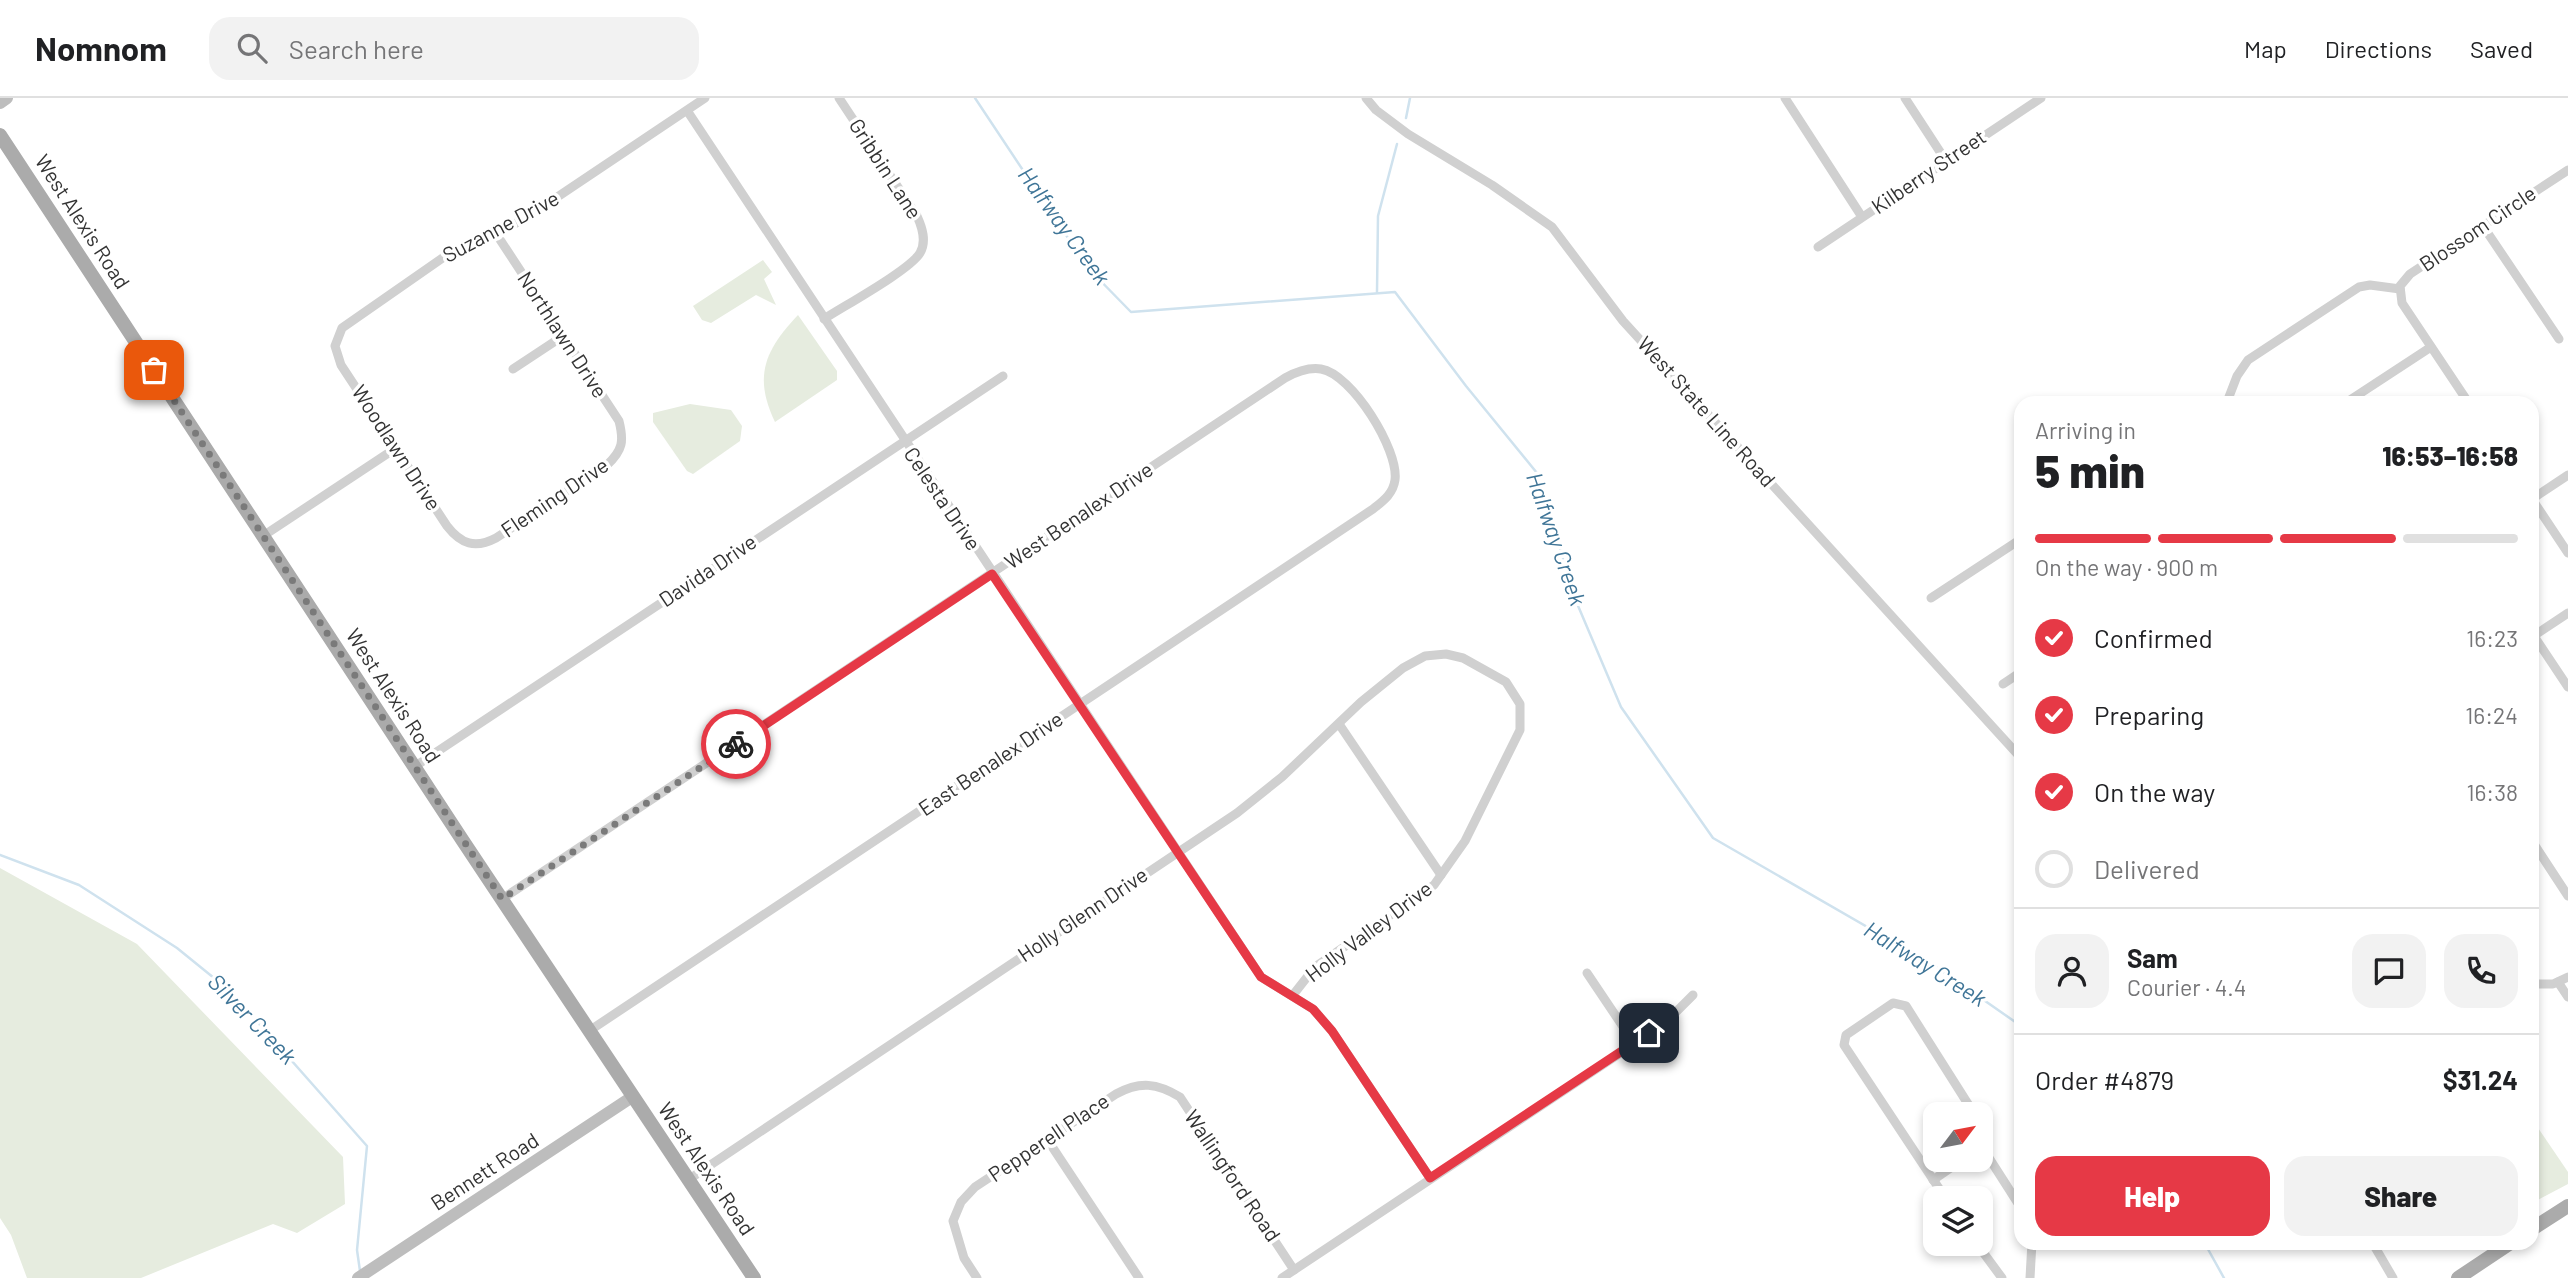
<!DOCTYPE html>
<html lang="en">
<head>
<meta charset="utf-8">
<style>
  body { margin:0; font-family:Barlow,sans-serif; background:#f2f2f2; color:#202124; height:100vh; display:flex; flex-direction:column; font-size:26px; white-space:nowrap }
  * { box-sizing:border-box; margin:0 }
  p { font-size:23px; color:#757577 }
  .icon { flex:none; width:38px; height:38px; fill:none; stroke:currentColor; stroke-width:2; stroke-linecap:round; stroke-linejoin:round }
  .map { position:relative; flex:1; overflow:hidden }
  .panel { position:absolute; left:2014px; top:298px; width:525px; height:854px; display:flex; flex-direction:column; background:#fff; border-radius:21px; box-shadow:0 4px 10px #0003 }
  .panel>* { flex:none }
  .needle { width:46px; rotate:58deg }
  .fabs { position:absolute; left:1923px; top:1004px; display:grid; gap:14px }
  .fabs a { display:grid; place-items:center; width:70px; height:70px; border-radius:14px; background:#fff; box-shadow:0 4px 10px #0003; font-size:35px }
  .pin { position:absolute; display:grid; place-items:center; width:60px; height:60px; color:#fff; margin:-30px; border-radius:14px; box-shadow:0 4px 10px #0006 }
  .courier { position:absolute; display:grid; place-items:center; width:70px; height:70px; margin:-35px; border:5px solid #e63946; border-radius:50%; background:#fff; color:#222; box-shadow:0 2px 9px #0007 }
  .headline em { font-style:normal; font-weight:800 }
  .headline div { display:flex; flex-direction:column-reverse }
  .headline { display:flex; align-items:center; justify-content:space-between; height:119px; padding:0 21px }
  h1 { font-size:46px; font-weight:800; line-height:52px }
  .bar { display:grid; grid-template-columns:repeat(4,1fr); gap:10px 7px; align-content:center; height:84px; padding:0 21px }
  .bar i { height:9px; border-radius:5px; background:#e0e0e0 }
  .bar .current { background:#e63946 }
  .bar p { grid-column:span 4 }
  .line { display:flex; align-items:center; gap:18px; padding:0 21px; border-top:2px solid #e0e0e0 }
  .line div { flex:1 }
  .round { display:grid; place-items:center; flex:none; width:74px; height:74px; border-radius:21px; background:#f2f2f2 }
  ol { padding:0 21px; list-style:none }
  li { display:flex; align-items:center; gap:21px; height:77px }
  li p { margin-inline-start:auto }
  li .icon { padding:7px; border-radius:50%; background:#e63946; color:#fff; stroke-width:4 }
  li:last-child { color:#757577 }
  li i { width:38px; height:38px; border:4px solid #e0e0e0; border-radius:50% }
  .action { display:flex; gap:14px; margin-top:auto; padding:14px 21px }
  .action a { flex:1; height:80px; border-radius:21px; background:#e63946; color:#fff; font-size:28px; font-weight:800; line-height:80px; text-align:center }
  .action a+a { background:#f2f2f2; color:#202124 }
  header { display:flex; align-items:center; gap:42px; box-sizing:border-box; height:98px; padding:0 35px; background:#fff; border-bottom:2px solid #e0e0e0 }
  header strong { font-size:33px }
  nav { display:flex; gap:38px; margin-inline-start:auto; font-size:24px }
  .search { width:490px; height:63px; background:#f2f2f2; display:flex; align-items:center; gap:18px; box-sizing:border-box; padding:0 24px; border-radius:21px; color:#757577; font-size:26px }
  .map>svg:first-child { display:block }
</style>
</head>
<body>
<header>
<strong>Nomnom</strong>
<div class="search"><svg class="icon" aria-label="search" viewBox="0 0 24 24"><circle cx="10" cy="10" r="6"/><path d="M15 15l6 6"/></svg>Search here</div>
<nav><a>Map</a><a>Directions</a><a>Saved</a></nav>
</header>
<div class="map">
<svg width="2568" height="1180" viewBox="0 0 2568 1180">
  <rect width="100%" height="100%" fill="#fff"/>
  <!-- green -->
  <g fill="#e6ecdf">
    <polygon points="763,162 772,174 764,181 776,207 756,197 711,225 702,222 693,208"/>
    <path d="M 798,217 L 837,273 L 837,282 L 775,324 C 753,278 765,252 798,217 Z"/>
    <polygon points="690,306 731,312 742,328 740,343 693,376 687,373 653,324 653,315"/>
    <polygon points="0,770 137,846 343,1059 345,1106 297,1135 273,1126 141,1180 27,1180 11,1137 0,1120"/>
    <polygon points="2532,1021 2568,1074 2568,1086 2532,1105"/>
  </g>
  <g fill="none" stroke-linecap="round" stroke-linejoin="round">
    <!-- stream -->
    <g stroke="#cfe2ee" stroke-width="2.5">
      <polyline points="975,0 1088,170 1131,214 1395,194 1466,288 1537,375 1576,503 1621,609 1713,740 1935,868 2021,928"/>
      <polyline points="1406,20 1410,0"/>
      <polyline points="1377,194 1378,118 1397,46"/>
      <polyline points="0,757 79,787 177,850 230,893 367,1048 357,1152 360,1173"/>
      <polyline points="2204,1144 2224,1180"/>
    </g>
    <!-- street -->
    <g stroke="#d0d0d0" stroke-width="9">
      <polyline points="1366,0 1376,12 1408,36 1492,87 1552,129 1623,223 2021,660"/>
      <polyline points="1785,0 1862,119"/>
      <polyline points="1905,0 1946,63"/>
      <polyline points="688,14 1261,879 1313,911 1332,933 1430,1080"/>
      <polyline points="2483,128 2559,241"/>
      <path d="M 495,134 L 619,323 C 624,343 623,352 607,367 L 496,440 C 475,451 461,446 447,428 L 341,267 L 335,248 L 342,230 L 454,152 L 523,122 L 705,0"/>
      <polyline points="1818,149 2041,0"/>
      <path d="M 824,221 C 844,208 910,172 920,155 C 927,143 922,129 917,118 L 839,0"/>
      <polyline points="513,271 563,238"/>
      <polyline points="2227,304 2237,278 2248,262 2359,189 2370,187 2400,191"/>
      <polyline points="2347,304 2431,249"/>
      <polyline points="2468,304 2402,205 2400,188 2410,176 2568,72"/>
      <polyline points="2532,401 2568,455"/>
      <polyline points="2532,401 2568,377"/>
      <polyline points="263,438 396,350"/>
      <polyline points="1931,500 2021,441"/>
      <polyline points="2534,538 2568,589"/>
      <polyline points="2532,539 2568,515"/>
      <polyline points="2003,586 2021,574"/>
      <polyline points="1339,626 1441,777"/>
      <polyline points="414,669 1003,278"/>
      <polyline points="2532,743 2568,798"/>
      <path d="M 502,801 L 1285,280 C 1296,274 1308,269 1321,271 C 1352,276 1399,352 1395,382 C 1393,396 1383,403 1373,411 L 589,933"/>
      <polyline points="1587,875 1634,945"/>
      <polyline points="2558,884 2568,899"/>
      <polyline points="2532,886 2553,886 2568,879"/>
      <polyline points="1981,1037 1982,1049 2021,1110"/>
      <polyline points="1047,1041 1139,1180"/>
      <polyline points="688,1082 1237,715 1282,679 1361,604 1403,570 1425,558 1446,556 1463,560 1506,584 1520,606 1520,632 1465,743 1434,787 1315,869 1293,897"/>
      <polyline points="1933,1082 1962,1062"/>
      <polyline points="1946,1101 1844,947 1846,937 1893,905 1906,908 1975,1017"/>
      <polyline points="2372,1144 2393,1180"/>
      <polyline points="1977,1146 2002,1180"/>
      <path d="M 977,1180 L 964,1160 L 953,1123 L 961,1104 L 975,1089 L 1116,996 C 1140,983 1157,985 1180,999 L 1294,1172"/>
      <polyline points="1282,1180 1664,926 1693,897"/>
      <polyline points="2030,1180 2032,1144"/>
    </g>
    <!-- secondary -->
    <g stroke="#bdbdbd" stroke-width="12">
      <polyline points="0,5 7,0"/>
      <polyline points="358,1180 632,999"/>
    </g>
    <!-- primary -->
    <g stroke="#ababab" stroke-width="14">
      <polyline points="0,37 463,743 754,1180"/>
      <polyline points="2532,1131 2568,1108"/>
      <polyline points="2458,1180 2512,1144"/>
    </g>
  </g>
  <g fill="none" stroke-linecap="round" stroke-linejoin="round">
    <!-- done -->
    <polyline stroke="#7a7a7a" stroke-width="7" stroke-dasharray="0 12.6" points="154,272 502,801 736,646"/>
    <!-- route -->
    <polyline stroke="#e63946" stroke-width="9" points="736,646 992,476 1261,879 1313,911 1332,933 1430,1080 1649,935"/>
  </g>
  <g text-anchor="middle" stroke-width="7" stroke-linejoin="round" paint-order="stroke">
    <!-- street labels -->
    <g font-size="21" fill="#333" stroke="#fff">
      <text transform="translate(885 71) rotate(57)" y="7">Gribbin Lane</text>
      <text transform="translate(1929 74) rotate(-34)" y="7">Kilberry Street</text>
      <text transform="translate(82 124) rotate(57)" y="7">West Alexis Road</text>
      <text transform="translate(501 129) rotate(-28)" y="7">Suzanne Drive</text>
      <text transform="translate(2478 131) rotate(-34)" y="7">Blossom Circle</text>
      <text transform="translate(562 237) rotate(57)" y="7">Northlawn Drive</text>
      <text transform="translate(1706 314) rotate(48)" y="7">West State Line Road</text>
      <text transform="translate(396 350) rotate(57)" y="7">Woodlawn Drive</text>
      <text transform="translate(555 400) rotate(-34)" y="7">Fleming Drive</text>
      <text transform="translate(942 401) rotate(56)" y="7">Celesta Drive</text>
      <text transform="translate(1079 418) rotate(-34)" y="7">West Benalex Drive</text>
      <text transform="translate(708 473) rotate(-34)" y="7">Davida Drive</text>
      <text transform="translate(393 598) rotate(57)" y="7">West Alexis Road</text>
      <text transform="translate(991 666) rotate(-34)" y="7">East Benalex Drive</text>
      <text transform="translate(1083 817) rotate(-34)" y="7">Holly Glenn Drive</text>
      <text transform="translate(1369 834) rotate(-37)" y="7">Holly Valley Drive</text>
      <text transform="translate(1049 1040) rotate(-34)" y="7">Pepperell Place</text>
      <text transform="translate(706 1071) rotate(56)" y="7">West Alexis Road</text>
      <text transform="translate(485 1074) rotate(-33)" y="7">Bennett Road</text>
      <text transform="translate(1232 1078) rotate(56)" y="7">Wallingford Road</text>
    </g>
    <!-- water labels -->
    <g font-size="23" font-style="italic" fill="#3f7597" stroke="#fff">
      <text transform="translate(1064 128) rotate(54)" y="8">Halfway Creek</text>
      <text transform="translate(1556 441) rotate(71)" y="8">Halfway Creek</text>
      <text transform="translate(1925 866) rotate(32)" y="8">Halfway Creek</text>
      <text transform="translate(252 921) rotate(46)" y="8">Silver Creek</text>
    </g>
  </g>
</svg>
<div class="fabs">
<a><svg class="needle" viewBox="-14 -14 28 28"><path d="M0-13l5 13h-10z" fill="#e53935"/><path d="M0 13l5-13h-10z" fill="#757577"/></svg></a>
<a><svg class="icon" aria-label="layers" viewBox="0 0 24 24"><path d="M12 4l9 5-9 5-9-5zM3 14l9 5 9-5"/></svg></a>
</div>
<div class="pin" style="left:154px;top:272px;background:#ea580c"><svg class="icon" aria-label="bag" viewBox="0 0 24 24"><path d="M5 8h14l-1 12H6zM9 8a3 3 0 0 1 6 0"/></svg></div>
<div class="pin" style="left:1649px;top:935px;background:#1f2937"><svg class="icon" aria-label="home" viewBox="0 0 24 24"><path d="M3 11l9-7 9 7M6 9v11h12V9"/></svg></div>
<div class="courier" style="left:736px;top:646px"><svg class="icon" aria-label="bike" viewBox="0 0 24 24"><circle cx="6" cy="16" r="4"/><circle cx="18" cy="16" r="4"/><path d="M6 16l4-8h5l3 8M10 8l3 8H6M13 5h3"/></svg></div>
<section class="panel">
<div class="headline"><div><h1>5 min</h1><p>Arriving in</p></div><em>16:53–16:58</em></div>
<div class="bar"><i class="current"></i><i class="current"></i><i class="current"></i><i></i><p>On the way · 900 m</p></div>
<ol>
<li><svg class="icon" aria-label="check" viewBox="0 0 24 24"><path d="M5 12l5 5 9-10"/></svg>Confirmed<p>16:23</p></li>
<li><svg class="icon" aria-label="check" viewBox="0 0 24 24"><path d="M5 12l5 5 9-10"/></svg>Preparing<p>16:24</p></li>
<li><svg class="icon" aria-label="check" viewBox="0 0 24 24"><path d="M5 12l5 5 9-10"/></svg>On the way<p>16:38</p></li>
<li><i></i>Delivered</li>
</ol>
<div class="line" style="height:126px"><a class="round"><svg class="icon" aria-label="person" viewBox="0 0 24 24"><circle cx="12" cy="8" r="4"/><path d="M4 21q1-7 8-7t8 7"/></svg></a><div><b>Sam</b><p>Courier · 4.4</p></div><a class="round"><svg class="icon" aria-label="chat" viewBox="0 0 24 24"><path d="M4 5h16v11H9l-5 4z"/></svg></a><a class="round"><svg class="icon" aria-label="phone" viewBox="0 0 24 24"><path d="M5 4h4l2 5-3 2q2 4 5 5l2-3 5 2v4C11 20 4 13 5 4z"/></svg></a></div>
<div class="line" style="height:91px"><div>Order #4879</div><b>$31.24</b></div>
<div class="action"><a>Help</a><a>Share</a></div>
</section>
</div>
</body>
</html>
